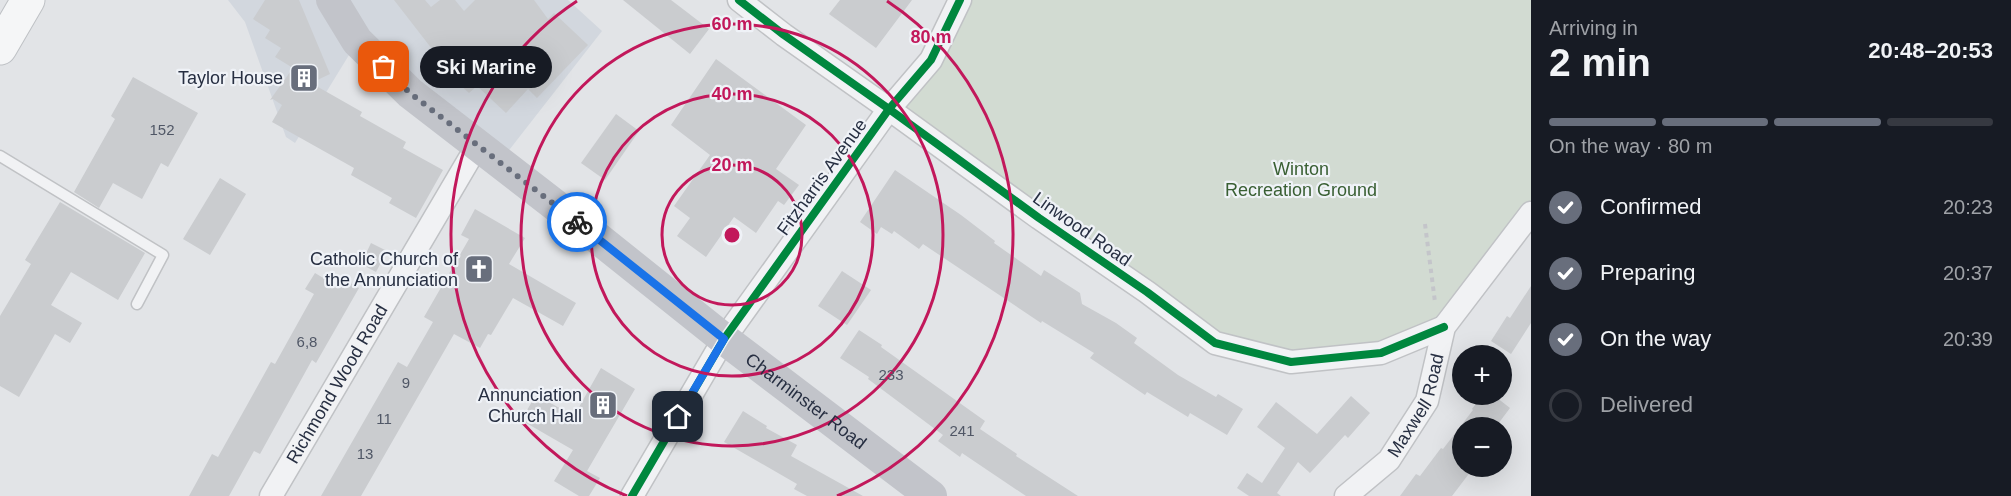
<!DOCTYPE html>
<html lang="en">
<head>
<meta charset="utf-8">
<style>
  body { margin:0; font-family:Arial,sans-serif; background:#20242c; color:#f1f3f6; height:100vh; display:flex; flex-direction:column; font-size:22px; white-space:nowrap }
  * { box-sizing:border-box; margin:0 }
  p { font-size:20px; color:#9ea1a6 }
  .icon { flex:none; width:33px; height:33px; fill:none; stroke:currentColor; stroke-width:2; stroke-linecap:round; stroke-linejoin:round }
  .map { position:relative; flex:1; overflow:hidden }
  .details { display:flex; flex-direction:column; background:#171b24; width:480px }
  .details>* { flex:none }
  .tools { position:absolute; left:1452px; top:345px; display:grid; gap:12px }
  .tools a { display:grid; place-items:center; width:60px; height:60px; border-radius:50%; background:#171b24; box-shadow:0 6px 24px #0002; font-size:30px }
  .pin { position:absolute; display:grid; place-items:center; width:51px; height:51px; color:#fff; margin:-26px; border-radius:12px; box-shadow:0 3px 9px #0006 }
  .courier { position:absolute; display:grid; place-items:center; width:60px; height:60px; margin:-30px; border:4px solid #1a73e8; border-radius:50%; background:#fff; color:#222; box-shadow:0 2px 8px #0007 }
  .bubble { position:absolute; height:42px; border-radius:21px; background:#171b24; box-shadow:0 6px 24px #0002; font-size:20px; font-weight:700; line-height:42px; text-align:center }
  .summary em { font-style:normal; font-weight:700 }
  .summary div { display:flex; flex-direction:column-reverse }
  .summary { display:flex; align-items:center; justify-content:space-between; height:102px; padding:0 18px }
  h1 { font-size:39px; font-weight:700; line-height:45px }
  .bar { display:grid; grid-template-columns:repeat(4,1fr); gap:9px 6px; align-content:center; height:72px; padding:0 18px }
  .bar i { height:8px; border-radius:4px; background:#363941 }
  .bar .on { background:#686e7c }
  .bar p { grid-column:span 4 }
  ol { padding:0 18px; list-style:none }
  li { display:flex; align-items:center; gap:18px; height:66px }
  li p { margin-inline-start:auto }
  li .icon { padding:6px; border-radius:50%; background:#686e7c; color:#fff; stroke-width:4 }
  li:last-child { color:#9ea1a6 }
  li i { width:33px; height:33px; border:3px solid #363941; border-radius:50% }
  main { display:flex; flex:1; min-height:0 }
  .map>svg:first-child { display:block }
</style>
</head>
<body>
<main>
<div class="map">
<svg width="1531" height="496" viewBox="0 0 1531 496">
  <rect width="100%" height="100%" fill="#e2e4e7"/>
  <!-- built -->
  <polygon fill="#d2d7de" points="228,0 568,0 602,31 499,163 357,42 295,143 286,137 245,22"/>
  <!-- green -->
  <polygon fill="#d2dbd2" points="956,0 1531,0 1531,213 1437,337 1291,362 1215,343 889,109"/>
  <!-- building -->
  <g fill="#cacccf">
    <polygon points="265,0 299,0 330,74 311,83 362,112 360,116 406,142 403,148 443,170 416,218 389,203 392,198 351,175 354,168 272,122 282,105 273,99 270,100 293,68 275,57 281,48 265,38 270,30 253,19"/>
    <polygon points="394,0 425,0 431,7 440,0 455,0 464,11 475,0 534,0 548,19 554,13 588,45 537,98 528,89 506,113 477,86 469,93 439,66 449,58 432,49"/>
    <polygon points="623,0 671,0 709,29 690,54"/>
    <polygon points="840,0 912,0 876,48 829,14"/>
    <polygon points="716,59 806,125 776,169 799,185 784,205 778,201 756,233 734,217 706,257 677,236 690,218 674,206 710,155 671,125"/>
    <polygon points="133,77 198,113 168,167 161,163 142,199 113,183 99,208 74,192 115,119 111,116"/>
    <polygon points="616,114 639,131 605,180 581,163"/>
    <polygon points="895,170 961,215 995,241 994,243 1041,276 1044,270 1080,293 1082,304 1116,323 1137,338 1134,343 1178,375 1216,397 1218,394 1243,409 1227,435 1190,413 1188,417 1147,392 1145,395 1090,358 1094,353 1042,321 1041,323 923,244 919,249 894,231 892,234 881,227 877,234 860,222"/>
    <polygon points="220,178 246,194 210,255 183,239"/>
    <polygon points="60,202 145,253 118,300 71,272 51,305 82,323 70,343 55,334 19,397 0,386 0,316 31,264 25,260"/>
    <polygon points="475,209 525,238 509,264 576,303 563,326 513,298 491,335 488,334 480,348 454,334 361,496 321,496 398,362 407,367 433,322 424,317 469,239 461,235"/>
    <polygon points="371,243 387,251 376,272 361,264"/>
    <polygon points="842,271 871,290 847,325 818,306"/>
    <polygon points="315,273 330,282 335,274 359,288 316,363 312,360 260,454 254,451 229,496 189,496 212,454 218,457 271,362 275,364 314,294 305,289"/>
    <polygon points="1531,286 1531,323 1511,354 1491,341 1507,316 1510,318"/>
    <polygon points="859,330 882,345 881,347 985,421 980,429 1017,454 1016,456 1078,496 1026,496 962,453 960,457 938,441 943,435 868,379 869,377 840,358"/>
    <polygon points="601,368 635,389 587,471 600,478 589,496 579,496 554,481 573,450 521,420 536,395 574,416"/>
    <polygon points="1483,394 1492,394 1510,408 1495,428 1462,428 1462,466 1471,471 1452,496 1400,496 1416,474 1420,476 1441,448 1443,449 1473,410 1472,409"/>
    <polygon points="1351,396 1370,413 1348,438 1345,435 1310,473 1298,462 1277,493 1281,496 1249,496 1237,488 1247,473 1262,483 1285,448 1257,427 1276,402 1317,434"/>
    <polygon points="743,411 767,426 766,428 797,445 791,456 863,496 807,496 794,489 797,484 724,442"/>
  </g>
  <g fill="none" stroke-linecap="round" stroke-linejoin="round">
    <!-- lane casing -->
    <g stroke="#c0c2c5" stroke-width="13">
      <polyline id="lane" points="0,156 163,255 137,304"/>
    </g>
    <!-- street casing -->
    <g stroke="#c0c2c5" stroke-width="25">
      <g id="street">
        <polyline points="739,0 784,35 889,109 1039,218 1147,292 1215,343 1291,362 1381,353 1444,327"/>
        <path id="s1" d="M 271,496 L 477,146"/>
        <polyline points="632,496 724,339 889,109 931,60 960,0"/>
        <path id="s2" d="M 1346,496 L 1389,460 L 1427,401 L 1444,327 L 1531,213"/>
      </g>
    </g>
    <!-- primary casing -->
    <g stroke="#bec1c5" stroke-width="35">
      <polyline id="primary" points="0,48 28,0"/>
    </g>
    <!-- path -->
    <polyline stroke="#c4c5ca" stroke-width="4" stroke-dasharray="4.5 4.5" stroke-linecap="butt" points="1425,224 1435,302"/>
    <!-- lane -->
    <use href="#lane" stroke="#f1f2f4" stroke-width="10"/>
    <!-- street -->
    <use href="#street" stroke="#f1f2f4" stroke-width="22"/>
    <!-- secondary -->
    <path stroke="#c2c4ca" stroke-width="32" id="s3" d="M 332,0 L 357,41 L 410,93 L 595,236 L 724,339 L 931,496"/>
    <!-- primary -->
    <use href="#primary" stroke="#f5f6f7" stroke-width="33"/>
    <!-- cycleway casing -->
    <g stroke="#eff2f7" stroke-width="11">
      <g id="cycleway">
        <polyline points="739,0 784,35 889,109 1039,218 1147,292 1215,343 1291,362 1381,353 1444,327"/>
        <polyline points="632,496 724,339 889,109 931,60 960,0"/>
      </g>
    </g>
    <!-- cycleway -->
    <use href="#cycleway" stroke="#00873e" stroke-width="8"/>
  </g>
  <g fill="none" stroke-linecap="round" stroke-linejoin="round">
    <!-- done -->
    <polyline stroke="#686e7c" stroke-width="6" stroke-dasharray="0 10.8" points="384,67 410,93 577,222"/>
    <!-- route -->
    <polyline stroke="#1a73e8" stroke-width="8" points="577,222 724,339 678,417"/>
  </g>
  <!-- distance rings -->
  <g fill="none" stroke="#c2185b" stroke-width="3">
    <circle cx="732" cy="235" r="70"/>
    <circle cx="732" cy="235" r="141"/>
    <circle cx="732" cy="235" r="211"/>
    <path d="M627 496A281 281 0 0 1 577 1M887 1A281 281 0 0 1 837 496"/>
  </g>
  <!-- icons -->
  <defs>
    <g id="building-square" transform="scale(1.5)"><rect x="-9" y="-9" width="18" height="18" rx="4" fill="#686e7c" stroke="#eff2f7"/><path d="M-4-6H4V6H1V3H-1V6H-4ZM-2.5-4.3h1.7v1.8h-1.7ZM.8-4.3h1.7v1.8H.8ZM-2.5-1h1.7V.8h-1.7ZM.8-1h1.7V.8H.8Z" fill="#fff"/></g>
    <g id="church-square" transform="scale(1.5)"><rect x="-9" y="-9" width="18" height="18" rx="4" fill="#686e7c" stroke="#eff2f7"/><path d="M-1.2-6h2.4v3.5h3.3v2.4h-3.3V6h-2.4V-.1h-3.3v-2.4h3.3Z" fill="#fff"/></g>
  </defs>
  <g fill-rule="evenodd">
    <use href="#building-square" x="304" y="78"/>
    <use href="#church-square" x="479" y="269"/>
    <use href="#building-square" x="603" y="405"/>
  </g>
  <g text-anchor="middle" stroke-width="4.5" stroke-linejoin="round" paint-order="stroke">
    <!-- number labels -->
    <g font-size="15" fill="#505766">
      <text x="162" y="135">152</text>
      <text x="307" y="347">6,8</text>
      <text x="891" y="380">233</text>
      <text x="406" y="388">9</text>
      <text x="384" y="424">11</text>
      <text x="962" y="436">241</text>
      <text x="365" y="459">13</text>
    </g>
    <!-- poi labels -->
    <g font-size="18" fill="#272f42" stroke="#eff2f7" text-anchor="end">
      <text x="283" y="84">Taylor House</text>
      <text x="458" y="265">Catholic Church of<tspan x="458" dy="21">the Annunciation</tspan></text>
      <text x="582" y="401">Annunciation<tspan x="582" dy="21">Church Hall</tspan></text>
    </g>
    <!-- park labels -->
    <g font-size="18" fill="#395f33" stroke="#eff2f7">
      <text x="1301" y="175">Winton<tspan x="1301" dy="21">Recreation Ground</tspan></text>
    </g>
    <!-- street labels -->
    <g font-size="18" fill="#272f42" stroke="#eff2f7">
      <text transform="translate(822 177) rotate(-54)" y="6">Fitzharris Avenue</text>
      <text transform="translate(1082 229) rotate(35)" y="6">Linwood Road</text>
      <text dy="6" stroke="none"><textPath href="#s1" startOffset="130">Richmond Wood Road</textPath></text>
      <text dy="6" stroke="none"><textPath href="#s3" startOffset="624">Charminster Road</textPath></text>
      <text dy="6" stroke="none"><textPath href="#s2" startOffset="118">Maxwell Road</textPath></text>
    </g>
  </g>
  <circle cx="732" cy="235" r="9" fill="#c2185b" stroke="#eff2f7" stroke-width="3"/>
  <g font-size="18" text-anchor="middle" font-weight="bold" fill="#c2185b" stroke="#eff2f7" stroke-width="4.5" stroke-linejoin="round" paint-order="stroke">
    <text x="732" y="30">60 m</text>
    <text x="931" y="43">80 m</text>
    <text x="732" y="100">40 m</text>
    <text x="732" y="171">20 m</text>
  </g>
</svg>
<div class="tools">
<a>+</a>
<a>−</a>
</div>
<div class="pin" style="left:384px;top:67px;background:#ea580c"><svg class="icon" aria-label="bag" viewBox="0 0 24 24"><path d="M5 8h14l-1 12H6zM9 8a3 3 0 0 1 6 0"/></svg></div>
<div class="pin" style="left:678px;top:417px;background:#1f2937"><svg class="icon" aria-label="home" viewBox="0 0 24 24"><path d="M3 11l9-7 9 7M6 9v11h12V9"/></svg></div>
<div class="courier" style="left:577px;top:222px"><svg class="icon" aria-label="bike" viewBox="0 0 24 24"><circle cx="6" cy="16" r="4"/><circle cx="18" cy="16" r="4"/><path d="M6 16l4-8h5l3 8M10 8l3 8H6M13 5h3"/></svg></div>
<div class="bubble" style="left:420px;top:46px;width:132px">Ski Marine</div>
</div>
<section class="details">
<div class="summary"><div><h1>2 min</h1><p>Arriving in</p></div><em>20:48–20:53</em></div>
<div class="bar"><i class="on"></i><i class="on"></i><i class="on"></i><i></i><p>On the way · 80 m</p></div>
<ol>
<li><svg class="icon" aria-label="check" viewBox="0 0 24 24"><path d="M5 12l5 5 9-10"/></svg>Confirmed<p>20:23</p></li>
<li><svg class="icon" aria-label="check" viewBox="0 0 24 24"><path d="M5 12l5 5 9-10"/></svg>Preparing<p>20:37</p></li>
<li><svg class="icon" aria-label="check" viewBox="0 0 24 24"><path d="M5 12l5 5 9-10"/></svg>On the way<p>20:39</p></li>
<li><i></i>Delivered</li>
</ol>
</section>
</main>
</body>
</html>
